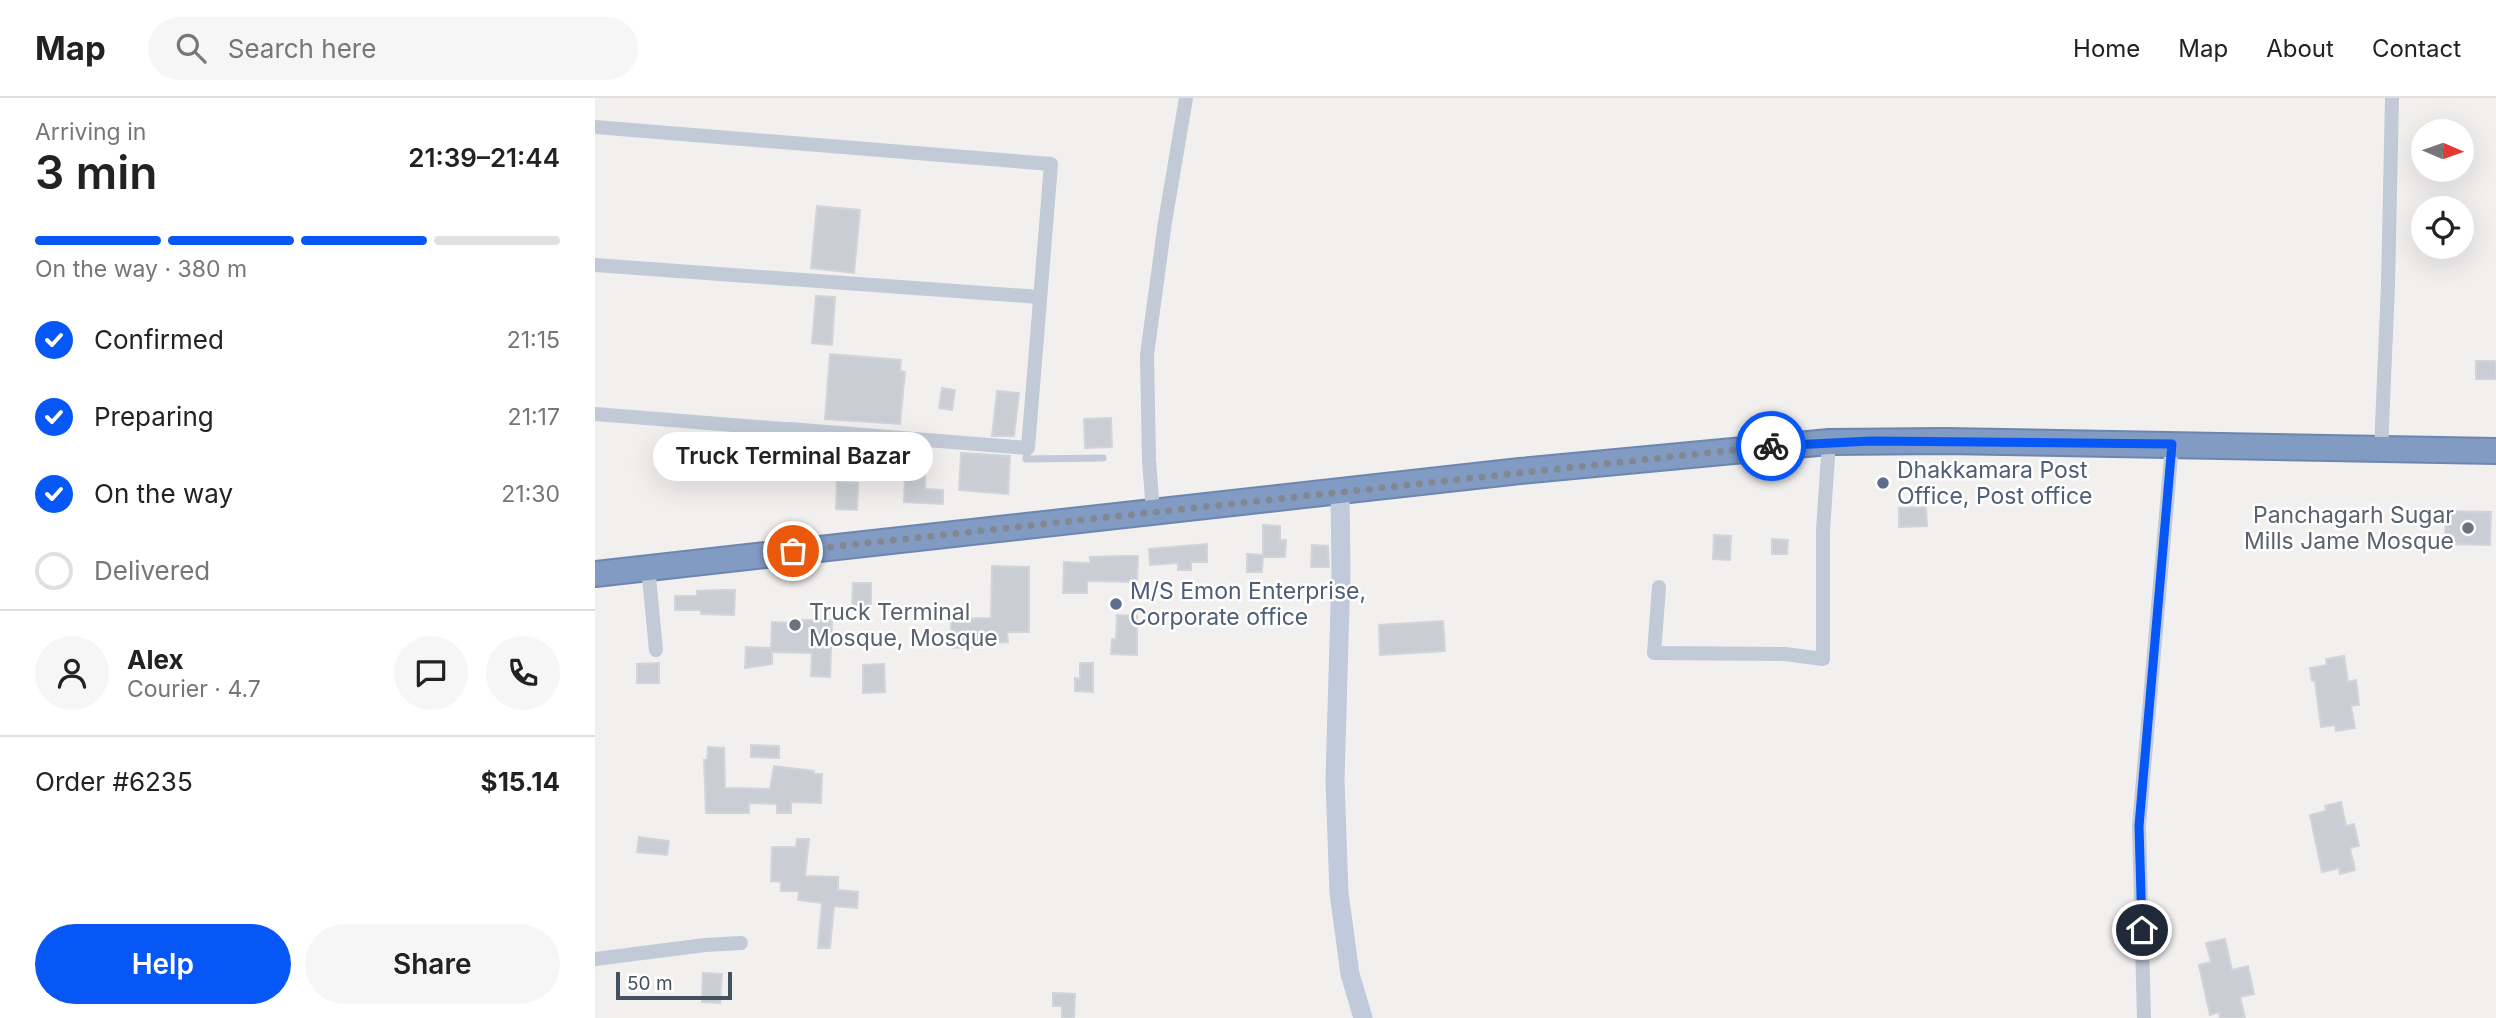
<!DOCTYPE html>
<html lang="en">
<head>
<meta charset="utf-8">
<style>
  body { margin:0; font-family:Inter,sans-serif; background:#f6f6f6; color:#222; height:100vh; display:flex; flex-direction:column; font-size:26px; white-space:nowrap }
  * { box-sizing:border-box; margin:0 }
  p { font-size:23px; color:#767676 }
  .icon { flex:none; width:38px; height:38px; fill:none; stroke:currentColor; stroke-width:2; stroke-linecap:round; stroke-linejoin:round }
  .map { position:relative; flex:1; overflow:hidden }
  .side { display:flex; flex-direction:column; background:#fff; width:595px }
  .side>* { flex:none }
  .needle { width:46px; rotate:92deg }
  .buttons { position:absolute; left:1816px; top:21px; display:grid; gap:14px }
  .buttons a { display:grid; place-items:center; width:63px; height:63px; border-radius:50%; background:#fff; box-shadow:0 7px 28px #0002; font-size:35px }
  .scale { position:absolute; left:21px; bottom:18px; width:116px; box-sizing:border-box; padding-left:7px; border:4px solid #45505f; border-top:0; font-size:19px; line-height:24px; white-space:nowrap; color:#45505f; -webkit-text-stroke:5px #fff; paint-order:stroke }
  .pin { position:absolute; display:grid; place-items:center; width:60px; height:60px; color:#fff; margin:-30px; border:4px solid #fff; border-radius:50%; box-shadow:0 2px 7px #0007 }
  .courier { position:absolute; display:grid; place-items:center; width:70px; height:70px; margin:-35px; border:5px solid #0657f5; border-radius:50%; background:#fff; color:#222; box-shadow:0 2px 9px #0007 }
  .bubble { position:absolute; height:49px; border-radius:24px; background:#fff; box-shadow:0 7px 28px #0002; font-size:23px; font-weight:600; line-height:49px; text-align:center }
  .summary em { font-style:normal; font-weight:600 }
  .summary div { display:flex; flex-direction:column-reverse }
  .summary { display:flex; align-items:center; justify-content:space-between; height:119px; padding:0 35px }
  h1 { font-size:46px; font-weight:600; line-height:52px }
  .bar { display:grid; grid-template-columns:repeat(4,1fr); gap:10px 7px; align-content:center; height:84px; padding:0 35px }
  .bar i { height:9px; border-radius:5px; background:#e0e0e0 }
  .bar .on { background:#0657f5 }
  .bar p { grid-column:span 4 }
  .line { display:flex; align-items:center; gap:18px; padding:0 35px; border-top:2px solid #e0e0e0 }
  .line div { flex:1 }
  .round { display:grid; place-items:center; flex:none; width:74px; height:74px; border-radius:37px; background:#f6f6f6 }
  ol { padding:0 35px; list-style:none }
  li { display:flex; align-items:center; gap:21px; height:77px }
  li p { margin-inline-start:auto }
  li .icon { padding:7px; border-radius:50%; background:#0657f5; color:#fff; stroke-width:4 }
  li:last-child { color:#767676 }
  li i { width:38px; height:38px; border:4px solid #e0e0e0; border-radius:50% }
  .button { display:flex; gap:14px; margin-top:auto; padding:14px 35px }
  .button a { flex:1; height:80px; border-radius:42px; background:#0657f5; color:#fff; font-size:28px; font-weight:600; line-height:80px; text-align:center }
  .button a+a { background:#f6f6f6; color:#222 }
  header { display:flex; align-items:center; gap:42px; box-sizing:border-box; height:98px; padding:0 35px; background:#fff; border-bottom:2px solid #e0e0e0 }
  header strong { font-size:33px }
  nav { display:flex; gap:38px; margin-inline-start:auto; font-size:24px }
  .search { width:490px; height:63px; background:#f6f6f6; display:flex; align-items:center; gap:18px; box-sizing:border-box; padding:0 24px; border-radius:38px; color:#767676; font-size:26px }
  main { display:flex; flex:1; min-height:0 }
  .map>svg:first-child { display:block }
</style>
</head>
<body>
<header>
<strong>Map</strong>
<div class="search"><svg class="icon" aria-label="search" viewBox="0 0 24 24"><circle cx="10" cy="10" r="6"/><path d="M15 15l6 6"/></svg>Search here</div>
<nav><a>Home</a><a>Map</a><a>About</a><a>Contact</a></nav>
</header>
<main>
<section class="side">
<div class="summary"><div><h1>3 min</h1><p>Arriving in</p></div><em>21:39–21:44</em></div>
<div class="bar"><i class="on"></i><i class="on"></i><i class="on"></i><i></i><p>On the way · 380 m</p></div>
<ol>
<li><svg class="icon" aria-label="check" viewBox="0 0 24 24"><path d="M5 12l5 5 9-10"/></svg>Confirmed<p>21:15</p></li>
<li><svg class="icon" aria-label="check" viewBox="0 0 24 24"><path d="M5 12l5 5 9-10"/></svg>Preparing<p>21:17</p></li>
<li><svg class="icon" aria-label="check" viewBox="0 0 24 24"><path d="M5 12l5 5 9-10"/></svg>On the way<p>21:30</p></li>
<li><i></i>Delivered</li>
</ol>
<div class="line" style="height:126px"><a class="round"><svg class="icon" aria-label="person" viewBox="0 0 24 24"><circle cx="12" cy="8" r="4"/><path d="M4 21q1-7 8-7t8 7"/></svg></a><div><b>Alex</b><p>Courier · 4.7</p></div><a class="round"><svg class="icon" aria-label="chat" viewBox="0 0 24 24"><path d="M4 5h16v11H9l-5 4z"/></svg></a><a class="round"><svg class="icon" aria-label="phone" viewBox="0 0 24 24"><path d="M5 4h4l2 5-3 2q2 4 5 5l2-3 5 2v4C11 20 4 13 5 4z"/></svg></a></div>
<div class="line" style="height:91px"><div>Order #6235</div><b>$15.14</b></div>
<div class="button"><a>Help</a><a>Share</a></div>
</section>
<div class="map">
<svg width="1901" height="920" viewBox="0 0 1901 920">
  <rect width="100%" height="100%" fill="#f2efef"/>
  <!-- building -->
  <g fill="#cbcdd5" stroke="#d2d4db" stroke-width="2">
    <polygon points="222,108 265,112 259,175 216,170"/>
    <polygon points="221,198 240,199 237,247 217,245"/>
    <polygon points="235,256 306,262 305,273 310,274 305,326 230,321"/>
    <rect x="1881" y="263" width="20" height="18"/>
    <polygon points="347,290 360,292 357,312 344,310"/>
    <polygon points="402,293 424,295 419,338 397,338"/>
    <polygon points="516,320 517,349 490,350 489,321"/>
    <polygon points="311,350 331,352 330,391 348,392 348,406 309,404"/>
    <polygon points="366,355 415,358 413,396 364,392"/>
    <polygon points="242,384 263,385 262,412 241,411"/>
    <polygon points="1331,409 1332,428 1304,429 1304,410"/>
    <polygon points="1851,413 1896,414 1895,447 1850,446"/>
    <polygon points="668,427 685,428 685,442 691,442 690,459 668,459"/>
    <polygon points="1119,437 1136,438 1135,462 1118,461"/>
    <polygon points="1177,441 1193,442 1192,456 1177,456"/>
    <polygon points="612,446 612,464 596,464 596,472 583,472 583,465 555,467 554,451"/>
    <polygon points="717,447 733,448 734,469 716,469"/>
    <polygon points="652,456 668,457 667,474 652,474"/>
    <polygon points="526,458 543,458 542,484 492,483 492,495 468,495 469,464 495,465 495,459"/>
    <polygon points="397,468 434,469 434,534 412,534 413,544 382,546 382,549 356,550 356,521 396,520"/>
    <polygon points="258,485 276,485 276,510 257,510"/>
    <polygon points="123,492 140,492 139,517 106,516 106,512 80,512 80,498 102,498 102,493"/>
    <polygon points="522,517 542,518 542,557 516,556 517,541 521,541"/>
    <polygon points="198,522 237,522 235,579 216,578 217,555 177,554 177,566 150,570 151,549 176,550 177,524 198,525"/>
    <polygon points="848,523 850,553 785,557 784,527"/>
    <polygon points="1749,558 1753,584 1761,582 1764,607 1756,608 1760,630 1741,633 1740,627 1726,629 1720,583 1717,583 1715,570 1732,567 1731,561"/>
    <polygon points="64,565 64,585 42,585 42,566"/>
    <polygon points="485,565 498,565 498,594 480,593 480,580 485,581"/>
    <polygon points="289,566 290,594 268,595 268,567"/>
    <polygon points="156,647 184,648 184,660 156,659"/>
    <polygon points="113,649 129,650 130,690 175,691 179,668 219,673 219,676 227,676 226,705 196,704 196,715 182,715 182,706 154,705 154,715 111,715 109,662 112,662"/>
    <polygon points="1746,704 1751,728 1759,726 1764,748 1755,750 1760,772 1745,776 1744,770 1727,774 1715,717 1731,713 1730,708"/>
    <polygon points="44,739 74,743 72,757 42,754"/>
    <polygon points="202,741 214,741 210,778 243,779 243,792 263,794 262,810 239,808 235,850 223,850 227,805 203,802 204,793 186,793 186,784 176,783 177,749 201,749"/>
    <polygon points="1630,841 1637,872 1653,868 1659,896 1645,899 1650,920 1625,920 1624,914 1615,917 1604,867 1616,864 1611,845"/>
    <polygon points="108,875 127,876 125,905 107,904"/>
    <polygon points="458,895 480,896 479,920 467,920 467,908 458,908"/>
  </g>
  <g fill="none" stroke-linecap="round" stroke-linejoin="round">
    <!-- highway casing -->
    <g stroke="#6d86af" stroke-width="28">
      <polyline id="highway" points="0,476 925,373 1234,344 1350,343 1901,353"/>
    </g>
    <!-- lane -->
    <polyline stroke="#c1cad6" stroke-width="7" points="433,350 431,361 508,360"/>
    <!-- street -->
    <g stroke="#c1cad6" stroke-width="14">
      <polyline points="0,29 456,66 433,350 194,331"/>
      <polyline points="0,167 445,199"/>
      <polyline points="0,316 201,332"/>
      <polyline points="1786,351 1793,187 1797,0"/>
      <polyline points="558,414 554,362 552,257 570,124 591,0"/>
      <polyline points="53,469 61,552"/>
      <polyline points="1064,489 1059,555 1190,556 1228,561 1228,432 1234,344"/>
      <polyline points="0,861 110,847 146,845"/>
      <polyline points="1549,920 1544,728 1577,347"/>
    </g>
    <!-- secondary -->
    <polyline stroke="#c0cada" stroke-width="19" points="745,393 746,473 740,682 744,795 755,876 768,920"/>
    <!-- highway -->
    <use href="#highway" stroke="#829bc3" stroke-width="24"/>
  </g>
  <g fill="none" stroke-linecap="round" stroke-linejoin="round">
    <!-- done -->
    <polyline stroke="#828891" stroke-width="7" stroke-dasharray="0 12.6" points="198,453 1176,348"/>
    <!-- route -->
    <polyline stroke="#0657f5" stroke-width="9" points="1176,348 1276,343 1577,346 1544,728 1547,832"/>
  </g>
  <!-- markers -->
  <g fill="#5c6f8a" stroke="#fff" stroke-width="2.5">
    <circle cx="1288" cy="385" r="7"/>
    <circle cx="521" cy="506" r="7"/>
  </g>
  <g fill="#6b7280" stroke="#fff" stroke-width="2.5">
    <circle cx="1873" cy="430" r="7"/>
    <circle cx="200" cy="527" r="7"/>
  </g>
  <g text-anchor="middle" stroke-width="5" stroke-linejoin="round" paint-order="stroke">
    <!-- service labels -->
    <g font-size="23" fill="#4e5e75" stroke="#fff" text-anchor="start">
      <text x="1302" y="380">Dhakkamara Post<tspan x="1302" dy="26">Office, Post office</tspan></text>
      <text x="535" y="501">M/S Emon Enterprise,<tspan x="535" dy="26">Corporate office</tspan></text>
    </g>
    <!-- worship labels -->
    <g font-size="23" fill="#5b616d" stroke="#fff" text-anchor="end">
      <text x="1859" y="425">Panchagarh Sugar<tspan x="1859" dy="26">Mills Jame Mosque</tspan></text>
      <text x="214" y="522" text-anchor="start">Truck Terminal<tspan x="214" dy="26">Mosque, Mosque</tspan></text>
    </g>
  </g>
</svg>
<div class="buttons">
<a><svg class="needle" viewBox="-14 -14 28 28"><path d="M0-13l5 13h-10z" fill="#e53935"/><path d="M0 13l5-13h-10z" fill="#767676"/></svg></a>
<a><svg class="icon" aria-label="locate" viewBox="0 0 24 24"><circle cx="12" cy="12" r="6"/><path d="M12 2v4M12 18v4M2 12h4M18 12h4"/></svg></a>
</div>
<div class="scale">50 m</div>
<div class="pin" style="left:198px;top:453px;background:#ea580c"><svg class="icon" aria-label="bag" viewBox="0 0 24 24"><path d="M5 8h14l-1 12H6zM9 8a3 3 0 0 1 6 0"/></svg></div>
<div class="pin" style="left:1547px;top:832px;background:#1f2937"><svg class="icon" aria-label="home" viewBox="0 0 24 24"><path d="M3 11l9-7 9 7M6 9v11h12V9"/></svg></div>
<div class="courier" style="left:1176px;top:348px"><svg class="icon" aria-label="bike" viewBox="0 0 24 24"><circle cx="6" cy="16" r="4"/><circle cx="18" cy="16" r="4"/><path d="M6 16l4-8h5l3 8M10 8l3 8H6M13 5h3"/></svg></div>
<div class="bubble" style="left:58px;top:334px;width:280px">Truck Terminal Bazar</div>
</div>
</main>
</body>
</html>
